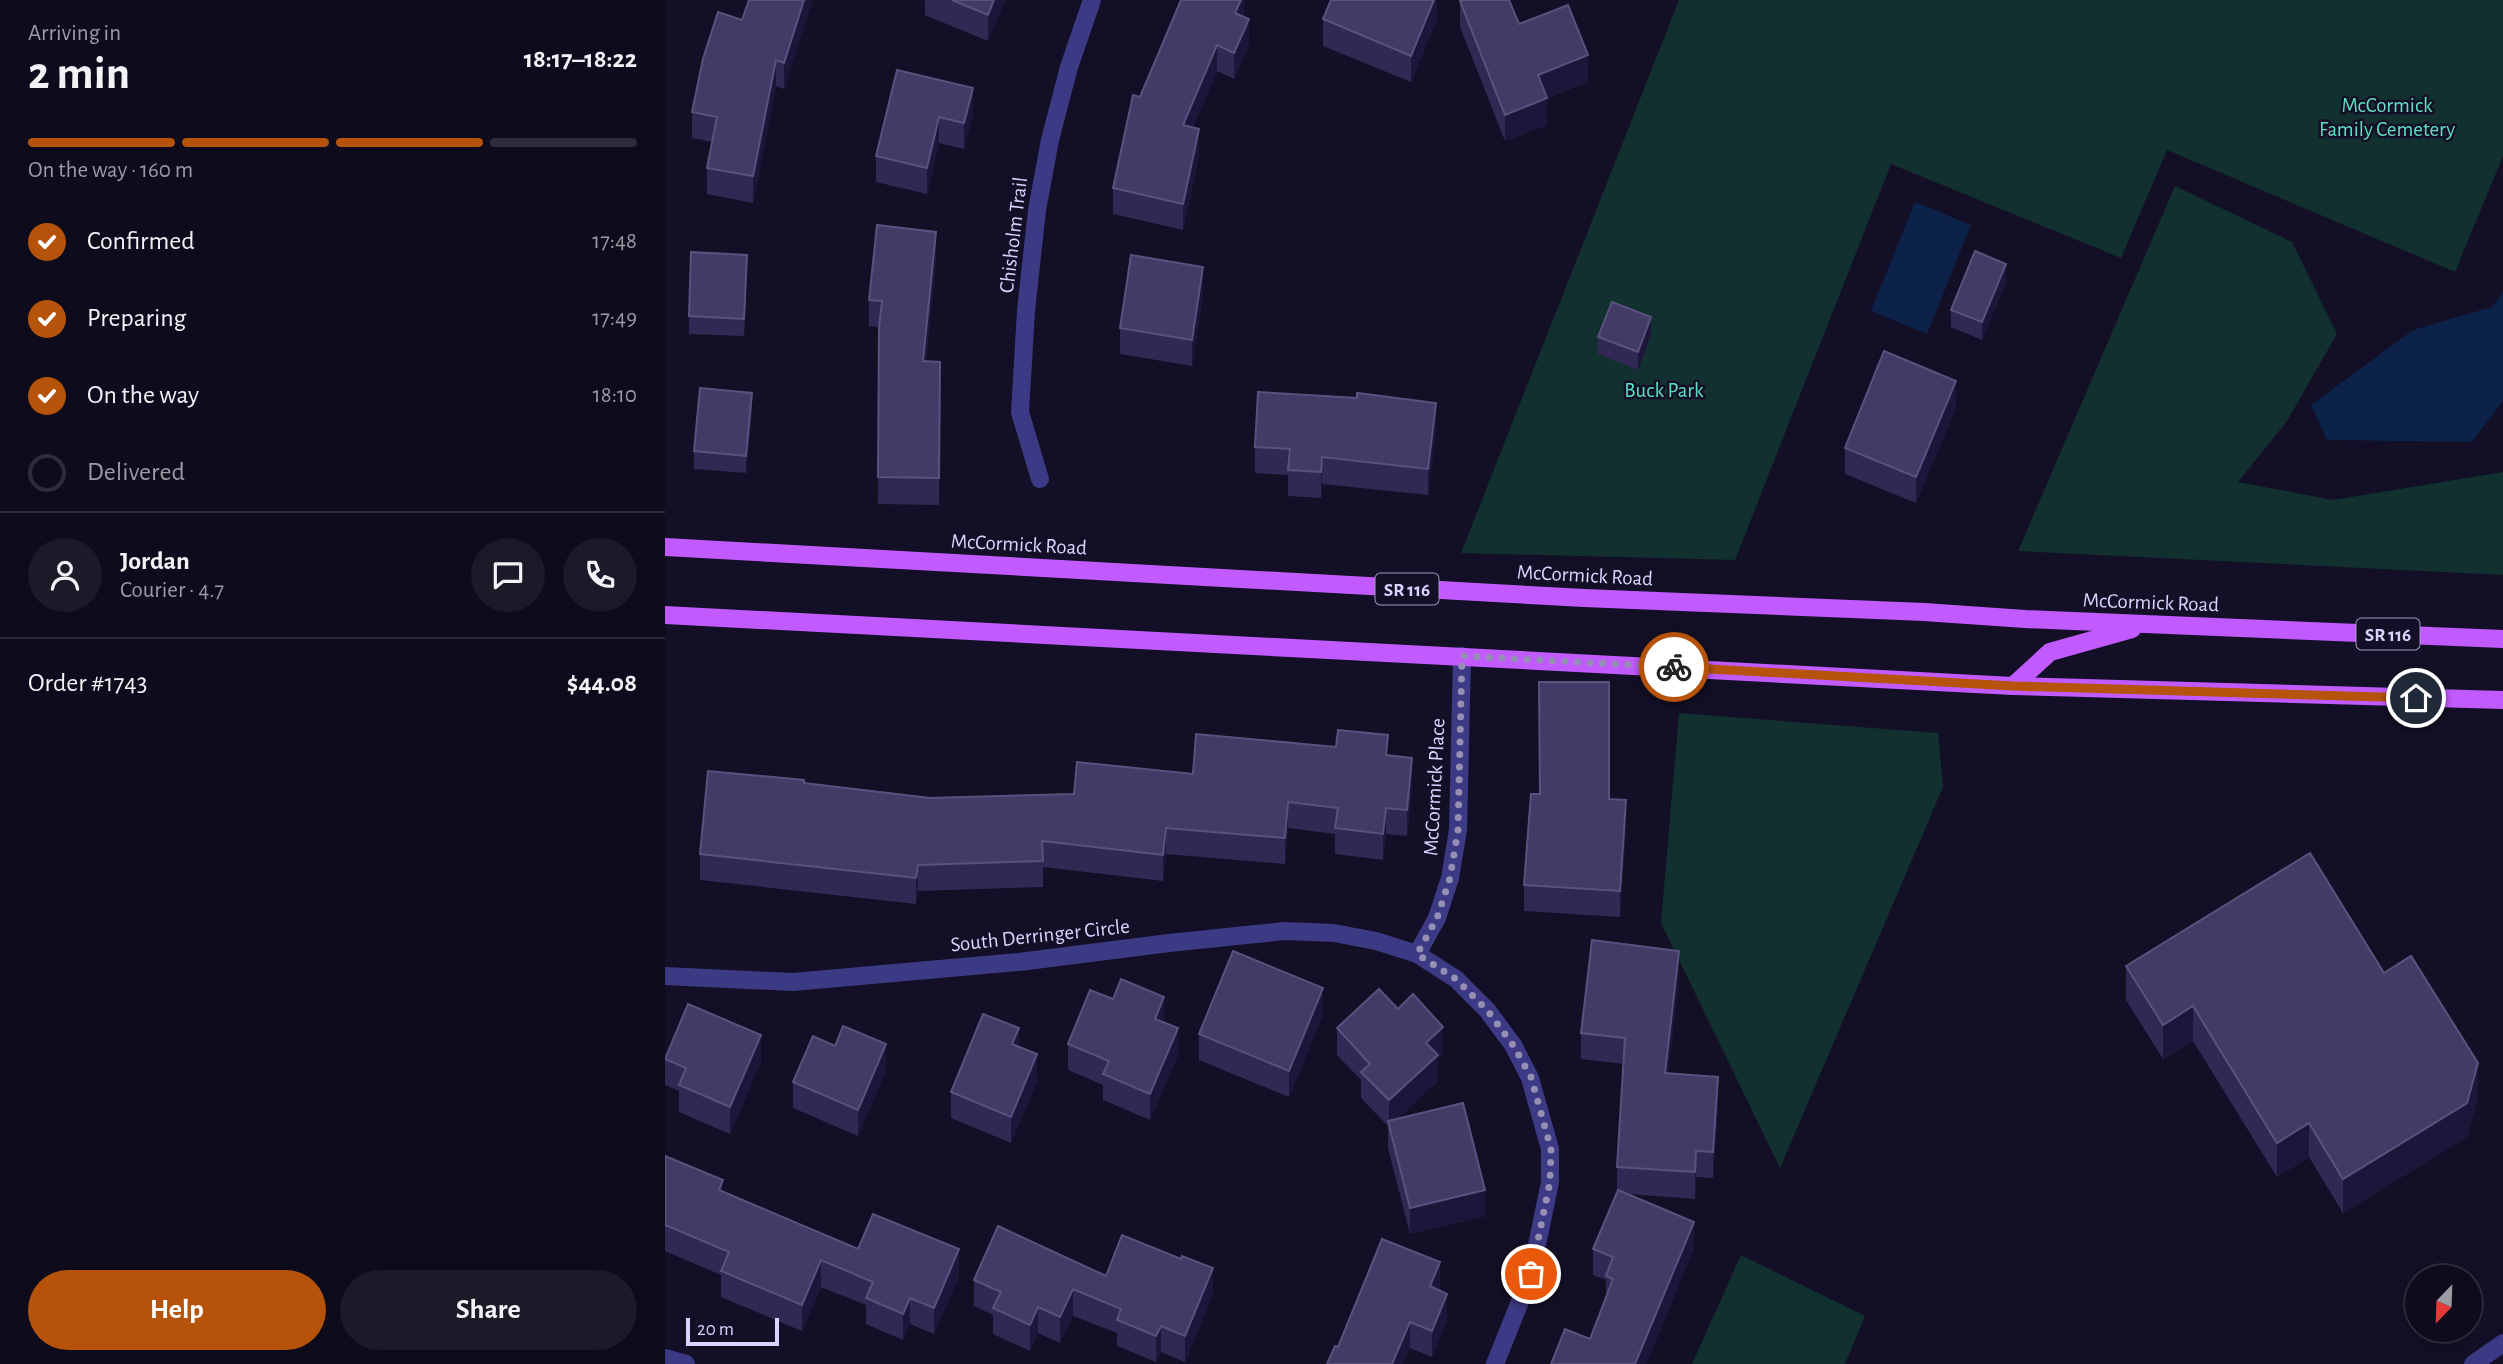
<!DOCTYPE html>
<html lang="en">
<head>
<meta charset="utf-8">
<style>
  body { margin:0; font-family:"Alegreya Sans",sans-serif; background:#1c1929; color:#f1f3f6; height:100vh; display:flex; flex-direction:column; font-size:26px; white-space:nowrap }
  * { box-sizing:border-box; margin:0 }
  p { font-size:23px; color:#9b9ba3 }
  .icon { flex:none; width:38px; height:38px; fill:none; stroke:currentColor; stroke-width:2; stroke-linecap:round; stroke-linejoin:round }
  .map { position:relative; flex:1; overflow:hidden }
  .sheet { display:flex; flex-direction:column; background:#0e0b1c; width:665px }
  .sheet>* { flex:none }
  .needle { width:46px; rotate:203deg }
  .controls { position:absolute; left:1740px; top:1265px; display:grid; gap:14px }
  .controls a { display:grid; place-items:center; width:77px; height:77px; border-radius:50%; background:#0e0b1c; box-shadow:0 7px 28px #0002,0 0 0 2px #2e2b3b; font-size:35px }
  .scale { position:absolute; left:21px; bottom:18px; width:93px; box-sizing:border-box; padding-left:7px; border:4px solid #d9d4ff; border-top:0; font-size:19px; line-height:24px; white-space:nowrap; color:#d9d4ff; -webkit-text-stroke:5px #130f26; paint-order:stroke }
  .pin { position:absolute; display:grid; place-items:center; width:60px; height:60px; color:#fff; margin:-30px; border:4px solid #fff; border-radius:50%; box-shadow:0 2px 7px #0007 }
  .courier { position:absolute; display:grid; place-items:center; width:70px; height:70px; margin:-35px; border:5px solid #b45309; border-radius:50%; background:#fff; color:#222; box-shadow:0 2px 9px #0007 }
  .summary em { font-style:normal; font-weight:700 }
  .summary div { display:flex; flex-direction:column-reverse }
  .summary { display:flex; align-items:center; justify-content:space-between; height:119px; padding:0 28px }
  h1 { font-size:46px; font-weight:700; line-height:52px }
  .bar { display:grid; grid-template-columns:repeat(4,1fr); gap:10px 7px; align-content:center; height:84px; padding:0 28px }
  .bar i { height:9px; border-radius:5px; background:#2e2b3b }
  .bar .selected { background:#b45309 }
  .bar p { grid-column:span 4 }
  .line { display:flex; align-items:center; gap:18px; padding:0 28px; border-top:2px solid #2e2b3b }
  .line div { flex:1 }
  .round { display:grid; place-items:center; flex:none; width:74px; height:74px; border-radius:37px; background:#1c1929 }
  ol { padding:0 28px; list-style:none }
  li { display:flex; align-items:center; gap:21px; height:77px }
  li p { margin-inline-start:auto }
  li .icon { padding:7px; border-radius:50%; background:#b45309; color:#fff; stroke-width:4 }
  li:last-child { color:#9b9ba3 }
  li i { width:38px; height:38px; border:4px solid #2e2b3b; border-radius:50% }
  .primary-button { display:flex; gap:14px; margin-top:auto; padding:14px 28px }
  .primary-button a { flex:1; height:80px; border-radius:42px; background:#b45309; color:#fff; font-size:28px; font-weight:700; line-height:80px; text-align:center }
  .primary-button a+a { background:#1c1929; color:#f1f3f6 }
  main { display:flex; flex:1; min-height:0 }
  .map>svg:first-child { display:block }
</style>
</head>
<body>
<main>
<section class="sheet">
<div class="summary"><div><h1>2 min</h1><p>Arriving in</p></div><em>18:17–18:22</em></div>
<div class="bar"><i class="selected"></i><i class="selected"></i><i class="selected"></i><i></i><p>On the way · 160 m</p></div>
<ol>
<li><svg class="icon" aria-label="check" viewBox="0 0 24 24"><path d="M5 12l5 5 9-10"/></svg>Confirmed<p>17:48</p></li>
<li><svg class="icon" aria-label="check" viewBox="0 0 24 24"><path d="M5 12l5 5 9-10"/></svg>Preparing<p>17:49</p></li>
<li><svg class="icon" aria-label="check" viewBox="0 0 24 24"><path d="M5 12l5 5 9-10"/></svg>On the way<p>18:10</p></li>
<li><i></i>Delivered</li>
</ol>
<div class="line" style="height:126px"><a class="round"><svg class="icon" aria-label="person" viewBox="0 0 24 24"><circle cx="12" cy="8" r="4"/><path d="M4 21q1-7 8-7t8 7"/></svg></a><div><b>Jordan</b><p>Courier · 4.7</p></div><a class="round"><svg class="icon" aria-label="chat" viewBox="0 0 24 24"><path d="M4 5h16v11H9l-5 4z"/></svg></a><a class="round"><svg class="icon" aria-label="phone" viewBox="0 0 24 24"><path d="M5 4h4l2 5-3 2q2 4 5 5l2-3 5 2v4C11 20 4 13 5 4z"/></svg></a></div>
<div class="line" style="height:91px"><div>Order #1743</div><b>$44.08</b></div>
<div class="primary-button"><a>Help</a><a>Share</a></div>
</section>
<div class="map">
<svg width="1838" height="1364" viewBox="0 0 1838 1364">
  <rect width="100%" height="100%" fill="#130f26"/>
  <!-- green -->
  <g fill="#12302f">
    <polygon points="1014,0 1838,0 1838,156 1790,272 1502,150 1456,258 1226,164 1070,560 796,553"/>
    <polygon points="1510,186 1627,242 1672,334 1622,421 1573,482 1668,500 1838,472 1838,575 1353,551"/>
    <polygon points="1014,713 1273,733 1278,787 1115,1168 996,923"/>
    <polygon points="1076,1255 1200,1316 1180,1364 1027,1364"/>
  </g>
  <!-- water -->
  <g fill="#0c2248">
    <polygon points="1250,202 1306,225 1262,334 1206,311"/>
    <polygon points="1838,292 1838,401 1807,442 1662,440 1646,405 1748,330 1827,307"/>
  </g>
  <g fill="none" stroke-linecap="round" stroke-linejoin="round">
    <!-- minor -->
    <g stroke="#3d3a85" stroke-width="18">
      <polyline points="375,479 355,412 361,311 372,210 385,140 404,67 427,0"/>
      <polyline points="752,954 772,918 785,878 793,830 797,656"/>
      <polyline points="0,976 128,982 354,962 504,943 620,931 669,933 711,941 752,954 791,979 822,1010 848,1045 865,1078 885,1149 885,1182 866,1274 830,1364"/>
      <polyline points="0,1358 21,1364"/>
    </g>
    <!-- tertiary -->
    <polyline stroke="#3d3a85" stroke-width="18" points="1808,1364 1838,1343"/>
    <!-- primary -->
    <g stroke="#c25bff" stroke-width="18">
      <polyline points="0,547 919,598 1259,612 1360,619 1838,639"/>
      <polyline points="0,615 1348,686 1838,700"/>
      <polyline points="1348,686 1385,652 1467,629"/>
    </g>
  </g>
  <!-- wall -->
  <g fill="#312854">
    <polygon points="147,0 119,89 111,86 88,203 42,194 42,168 47,142 27,138 27,112 77,20"/>
    <polygon points="260,0 340,0 323,41 260,15"/>
    <polygon points="579,0 579,17 584,45 569,79 552,71 528,127 534,155 518,230 448,214 448,188 475,97"/>
    <polygon points="772,0 772,19 746,82 658,46 658,19"/>
    <polygon points="795,1 854,24 923,82 882,98 882,125 840,141 795,27"/>
    <polygon points="308,88 308,115 299,149 274,143 262,194 211,182 211,156"/>
    <polygon points="271,258 261,361 275,362 274,505 213,504 214,327 204,326 204,300"/>
    <polygon points="82,273 79,336 24,334 24,316"/>
    <polygon points="1341,281 1317,340 1286,327 1286,310"/>
    <polygon points="538,293 527,366 455,354 455,328"/>
    <polygon points="986,335 973,370 933,354 933,337"/>
    <polygon points="1291,407 1251,503 1180,474 1180,448"/>
    <polygon points="87,410 81,473 29,469 29,451"/>
    <polygon points="771,429 763,495 657,484 656,498 623,496 623,475 590,473 590,447"/>
    <polygon points="723,755 747,784 742,836 721,834 718,860 670,854 670,834 623,828 620,864 501,854 498,881 378,867 378,887 253,891 251,904 35,880 35,854 139,784 265,798 409,794 528,774"/>
    <polygon points="944,799 961,826 955,917 859,911 859,885"/>
    <polygon points="1461,966 1719,973 1813,1097 1802,1137 1678,1213 1644,1157 1612,1177 1528,1041 1498,1059 1461,1000"/>
    <polygon points="1014,977 1003,1073 1053,1103 1048,1178 1031,1177 1030,1199 963,1194 1029,1248 981,1364 886,1364 925,1339 941,1298 941,1280 928,1275 928,1249 952,1193 952,1167 959,1064 916,1059 916,1033"/>
    <polygon points="733,1009 778,1053 773,1058 773,1081 732,1119 820,1216 745,1234 723,1148 723,1126 696,1098 696,1080 672,1055 672,1028"/>
    <polygon points="658,1014 624,1097 534,1060 534,1034"/>
    <polygon points="499,1023 513,1055 485,1120 438,1100 438,1085 403,1070 403,1044"/>
    <polygon points="0,1057 96,1061 65,1134 14,1112 14,1091 0,1085"/>
    <polygon points="221,1070 193,1136 128,1108 128,1082"/>
    <polygon points="372,1081 346,1143 286,1118 286,1092"/>
    <polygon points="0,1156 58,1192 193,1249 294,1276 269,1334 245,1324 238,1340 201,1324 201,1305 156,1287 137,1331 56,1297 56,1275 0,1251"/>
    <polygon points="441,1276 548,1294 520,1362 496,1352 491,1362 452,1346 452,1333 408,1316 395,1343 373,1333 365,1351 328,1334 328,1315 309,1306 309,1280"/>
    <polygon points="775,1288 774,1290 782,1320 767,1357 745,1348 673,1347"/>
  </g>
  <!-- shaded-wall -->
  <g fill="#1d163a">
    <polygon points="139,0 147,0 147,3 119,89 119,63"/>
    <polygon points="329,0 340,0 323,41 323,15"/>
    <polygon points="576,0 579,0 579,18 570,13"/>
    <polygon points="769,0 772,0 772,19 746,82 746,56"/>
    <polygon points="584,19 584,45 569,79 569,53"/>
    <polygon points="552,45 552,71 518,152 518,125"/>
    <polygon points="923,55 923,82 873,101 873,75"/>
    <polygon points="111,60 111,86 88,203 88,176"/>
    <polygon points="308,88 308,115 299,149 299,123"/>
    <polygon points="882,98 882,125 840,141 840,115"/>
    <polygon points="274,117 274,143 262,194 262,168"/>
    <polygon points="534,129 534,155 518,230 518,204"/>
    <polygon points="271,232 271,258 258,388 258,361"/>
    <polygon points="1341,264 1341,281 1317,340 1317,322"/>
    <polygon points="538,267 538,293 527,366 527,340"/>
    <polygon points="986,317 986,335 973,370 973,352"/>
    <polygon points="1291,381 1291,407 1251,503 1251,477"/>
    <polygon points="87,393 87,410 81,473 81,456"/>
    <polygon points="771,403 771,429 763,495 763,469"/>
    <polygon points="657,457 657,484 656,498 656,472"/>
    <polygon points="747,758 747,784 742,836 742,810"/>
    <polygon points="961,800 961,826 955,917 955,891"/>
    <polygon points="623,802 623,828 620,864 620,838"/>
    <polygon points="721,808 721,834 718,860 718,834"/>
    <polygon points="501,828 501,854 498,881 498,855"/>
    <polygon points="253,865 253,891 251,904 251,878"/>
    <polygon points="1014,951 1014,977 1000,1099 1000,1073"/>
    <polygon points="658,988 658,1014 624,1097 624,1071"/>
    <polygon points="499,997 499,1023 490,1019"/>
    <polygon points="1528,1006 1528,1041 1498,1059 1498,1025"/>
    <polygon points="778,1027 778,1053 773,1058 773,1081 724,1127 724,1100 761,1043"/>
    <polygon points="354,1028 354,1054 347,1044"/>
    <polygon points="513,1028 513,1055 485,1120 485,1094"/>
    <polygon points="96,1035 96,1061 65,1134 65,1107"/>
    <polygon points="221,1044 221,1070 193,1136 193,1110"/>
    <polygon points="372,1054 372,1081 346,1143 346,1117"/>
    <polygon points="1813,1063 1813,1097 1802,1137 1678,1213 1678,1179"/>
    <polygon points="1053,1077 1053,1103 1048,1178 1048,1152"/>
    <polygon points="1644,1123 1644,1157 1612,1177 1612,1143"/>
    <polygon points="1031,1151 1031,1177 1030,1199 1030,1172"/>
    <polygon points="58,1180 58,1206 54,1190"/>
    <polygon points="820,1190 820,1216 745,1234 745,1208"/>
    <polygon points="1029,1222 1029,1248 981,1364 970,1364"/>
    <polygon points="294,1249 294,1276 269,1334 269,1308"/>
    <polygon points="156,1260 156,1287 137,1331 137,1305"/>
    <polygon points="775,1262 775,1288 765,1313 765,1286"/>
    <polygon points="548,1268 548,1294 520,1362 520,1336"/>
    <polygon points="408,1289 408,1316 395,1343 395,1317"/>
    <polygon points="782,1294 782,1320 767,1357 767,1331"/>
    <polygon points="245,1298 245,1324 238,1340 238,1314"/>
    <polygon points="373,1307 373,1333 365,1351 365,1325"/>
    <polygon points="745,1322 745,1348 738,1364 727,1364"/>
    <polygon points="496,1326 496,1352 491,1362 491,1336"/>
  </g>
  <!-- building -->
  <g fill="#433a66" stroke="#5a527e" stroke-width="2">
    <polygon points="84,0 139,0 119,63 111,60 88,176 42,168 52,117 27,112 38,59 53,12 77,20"/>
    <polygon points="287,0 329,0 323,15"/>
    <polygon points="516,0 576,0 570,13 584,19 569,53 552,45 518,125 534,129 518,204 448,188 468,95 475,97"/>
    <polygon points="666,0 769,0 746,56 658,19"/>
    <polygon points="798,0 844,0 854,24 903,5 923,55 873,75 882,98 840,115 795,1"/>
    <polygon points="232,70 308,88 299,123 274,117 262,168 211,156"/>
    <polygon points="212,225 271,232 258,361 275,362 274,478 213,477 214,328 217,301 204,300"/>
    <polygon points="1310,251 1341,264 1317,322 1286,310"/>
    <polygon points="26,252 82,255 79,319 24,316"/>
    <polygon points="466,255 538,267 527,340 455,328"/>
    <polygon points="947,302 986,317 973,352 933,337"/>
    <polygon points="1219,351 1291,381 1251,477 1180,448"/>
    <polygon points="35,388 87,393 81,456 29,451"/>
    <polygon points="593,392 692,398 692,393 771,403 763,469 657,457 656,472 623,470 625,449 590,447"/>
    <polygon points="874,682 944,682 944,799 961,800 955,891 859,885 866,794 875,794"/>
    <polygon points="673,730 723,735 721,755 747,758 742,810 721,808 718,834 670,828 673,808 623,802 620,838 501,828 498,855 377,841 378,861 253,865 251,878 35,854 43,771 139,780 139,783 265,798 409,794 412,762 528,774 531,734 671,747"/>
    <polygon points="1645,853 1719,973 1746,956 1813,1063 1802,1103 1678,1179 1644,1123 1612,1143 1528,1006 1498,1025 1461,966"/>
    <polygon points="927,940 1014,951 1000,1073 1053,1077 1048,1152 1031,1151 1030,1172 952,1167 960,1038 916,1033"/>
    <polygon points="568,951 658,988 624,1071 534,1034"/>
    <polygon points="456,979 499,997 490,1019 513,1028 485,1094 438,1074 444,1061 403,1044 425,990 448,999"/>
    <polygon points="714,989 733,1009 748,994 778,1027 761,1043 773,1055 724,1100 696,1072 705,1064 672,1028"/>
    <polygon points="23,1004 96,1035 65,1107 14,1085 21,1068 0,1059"/>
    <polygon points="318,1014 354,1028 347,1044 372,1054 346,1117 286,1092"/>
    <polygon points="178,1026 221,1044 193,1110 128,1082 148,1036 170,1046"/>
    <polygon points="798,1103 820,1190 745,1208 723,1121"/>
    <polygon points="0,1156 58,1180 54,1190 193,1249 208,1214 294,1249 269,1308 245,1298 238,1314 201,1298 208,1282 156,1260 137,1305 56,1271 64,1252 0,1225"/>
    <polygon points="953,1190 1029,1222 970,1364 886,1364 900,1329 925,1339 948,1279 941,1276 948,1257 928,1249"/>
    <polygon points="333,1226 441,1276 457,1235 516,1259 517,1256 548,1268 520,1336 496,1326 491,1336 452,1320 456,1309 408,1289 395,1317 373,1307 365,1325 328,1308 336,1292 309,1280"/>
    <polygon points="717,1239 775,1262 765,1286 782,1294 767,1331 745,1322 727,1364 662,1364 670,1346 673,1347"/>
  </g>
  <g fill="none" stroke-linecap="round" stroke-linejoin="round">
    <!-- done -->
    <polyline stroke="#948fb3" stroke-width="7" stroke-dasharray="0 12.6" points="866,1274 885,1182 886,1149 866,1077 848,1045 822,1010 791,979 752,954 772,918 785,878 793,830 797,656 1009,667"/>
    <!-- route -->
    <polyline stroke="#b45309" stroke-width="9" points="1009,667 1348,686 1751,698"/>
  </g>
  <g text-anchor="middle" stroke-width="5" stroke-linejoin="round" paint-order="stroke">
    <!-- shield labels -->
    <g fill="#130f26" stroke="#9e99be" stroke-width="2">
      <rect x="710.5" y="573.5" width="63" height="31" rx="5"/>
      <rect x="1691.5" y="618.5" width="63" height="31" rx="5"/>
    </g>
    <g font-size="19" font-weight="bold" fill="#d9d4ff">
      <text x="742" y="596">SR 116</text>
      <text x="1723" y="641">SR 116</text>
    </g>
    <!-- park labels -->
    <g font-size="21" fill="#5fe0c0" stroke="#130f26">
      <text x="1722" y="112">McCormick<tspan x="1722" dy="24">Family Cemetery</tspan></text>
      <text x="999" y="397">Buck Park</text>
    </g>
    <!-- street labels -->
    <g font-size="21" fill="#d9d4ff" stroke="#130f26">
      <text transform="translate(348 235) rotate(-83)" y="7">Chisholm Trail</text>
      <text transform="translate(354 544) rotate(3)" y="7">McCormick Road</text>
      <text transform="translate(920 575) rotate(3)" y="7">McCormick Road</text>
      <text transform="translate(1486 602) rotate(2)" y="7">McCormick Road</text>
      <text transform="translate(769 787) rotate(-87)" y="7">McCormick Place</text>
      <text transform="translate(375 935) rotate(-6)" y="7">South Derringer Circle</text>
    </g>
  </g>
</svg>
<div class="controls">
<a><svg class="needle" viewBox="-14 -14 28 28"><path d="M0-13l5 13h-10z" fill="#e53935"/><path d="M0 13l5-13h-10z" fill="#9b9ba3"/></svg></a>
</div>
<div class="scale">20 m</div>
<div class="pin" style="left:866px;top:1274px;background:#ea580c"><svg class="icon" aria-label="bag" viewBox="0 0 24 24"><path d="M5 8h14l-1 12H6zM9 8a3 3 0 0 1 6 0"/></svg></div>
<div class="pin" style="left:1751px;top:698px;background:#1f2937"><svg class="icon" aria-label="home" viewBox="0 0 24 24"><path d="M3 11l9-7 9 7M6 9v11h12V9"/></svg></div>
<div class="courier" style="left:1009px;top:667px"><svg class="icon" aria-label="bike" viewBox="0 0 24 24"><circle cx="6" cy="16" r="4"/><circle cx="18" cy="16" r="4"/><path d="M6 16l4-8h5l3 8M10 8l3 8H6M13 5h3"/></svg></div>
</div>
</main>
</body>
</html>
